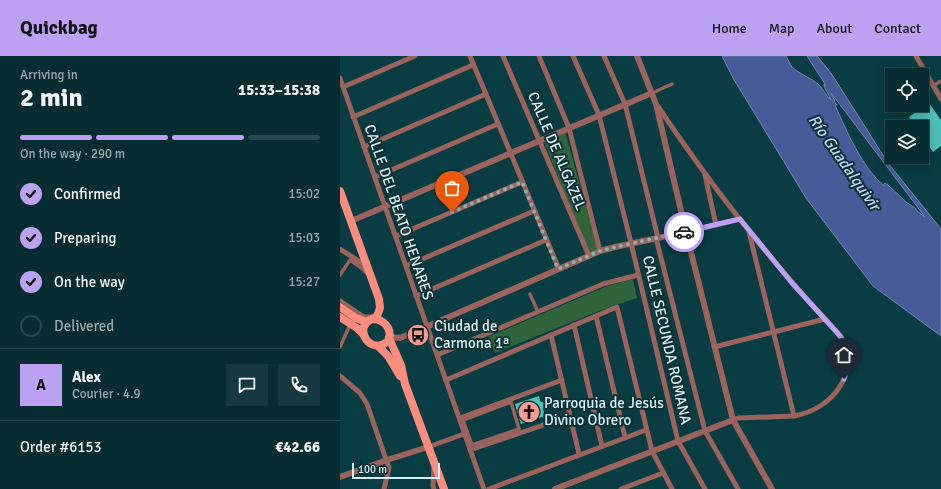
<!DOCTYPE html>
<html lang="en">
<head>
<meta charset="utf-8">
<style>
  body { margin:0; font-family:Signika,sans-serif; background:#15393e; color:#f1f3f6; height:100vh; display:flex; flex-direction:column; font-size:15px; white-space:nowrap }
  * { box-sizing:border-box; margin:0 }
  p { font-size:13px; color:#98a8ac }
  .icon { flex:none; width:22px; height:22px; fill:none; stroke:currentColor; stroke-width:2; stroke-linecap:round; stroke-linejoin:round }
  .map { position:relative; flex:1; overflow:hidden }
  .drawer { display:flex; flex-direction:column; background:#072d32; width:340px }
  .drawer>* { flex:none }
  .controls { position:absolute; left:545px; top:12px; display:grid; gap:8px }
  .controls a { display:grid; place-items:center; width:44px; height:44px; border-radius:0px; background:#072d32; box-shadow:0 2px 10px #0003,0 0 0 1px #28494d; font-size:20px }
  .scale { position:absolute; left:12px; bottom:10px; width:88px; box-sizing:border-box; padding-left:4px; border:2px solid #d2f0f5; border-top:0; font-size:11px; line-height:14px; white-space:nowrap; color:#d2f0f5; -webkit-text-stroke:3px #0f3035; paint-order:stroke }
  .pin { position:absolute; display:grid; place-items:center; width:34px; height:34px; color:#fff; margin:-41px -17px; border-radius:50% 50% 50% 0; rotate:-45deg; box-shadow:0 0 4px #0007 }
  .pin .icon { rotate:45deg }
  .courier { position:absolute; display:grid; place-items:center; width:40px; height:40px; margin:-20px; border:3px solid #bca0f2; border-radius:50%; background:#fff; color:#222; box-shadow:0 1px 5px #0007 }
  .headline em { font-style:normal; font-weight:800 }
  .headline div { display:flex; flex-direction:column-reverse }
  .headline { display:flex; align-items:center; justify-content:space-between; height:68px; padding:0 20px }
  h1 { font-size:26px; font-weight:800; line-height:30px }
  .bar { display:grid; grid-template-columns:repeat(4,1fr); gap:6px 4px; align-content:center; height:48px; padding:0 20px }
  .bar i { height:5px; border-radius:3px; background:#28494d }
  .bar .current { background:#bca0f2 }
  .bar p { grid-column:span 4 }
  .line { display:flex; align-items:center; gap:10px; padding:0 20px; border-top:1px solid #28494d }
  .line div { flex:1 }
  .round { display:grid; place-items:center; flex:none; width:42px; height:42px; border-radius:0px; background:#15393e }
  ol { padding:0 20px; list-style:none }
  li { display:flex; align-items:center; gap:12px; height:44px }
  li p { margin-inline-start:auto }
  li .icon { padding:4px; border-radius:50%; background:#bca0f2; color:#111; stroke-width:4 }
  li:last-child { color:#98a8ac }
  li i { width:22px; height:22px; border:2px solid #28494d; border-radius:50% }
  header { display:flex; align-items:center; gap:24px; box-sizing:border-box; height:56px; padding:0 20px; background:#bca0f2; color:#111 }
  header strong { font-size:19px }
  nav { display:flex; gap:22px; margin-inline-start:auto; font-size:14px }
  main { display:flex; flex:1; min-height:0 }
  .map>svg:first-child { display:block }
</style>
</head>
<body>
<header>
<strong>Quickbag</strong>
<nav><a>Home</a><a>Map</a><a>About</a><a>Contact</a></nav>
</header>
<main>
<section class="drawer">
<div class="headline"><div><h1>2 min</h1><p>Arriving in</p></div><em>15:33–15:38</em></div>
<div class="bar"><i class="current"></i><i class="current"></i><i class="current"></i><i></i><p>On the way · 290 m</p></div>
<ol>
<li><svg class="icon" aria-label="check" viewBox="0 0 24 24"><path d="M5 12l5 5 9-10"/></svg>Confirmed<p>15:02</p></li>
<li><svg class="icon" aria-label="check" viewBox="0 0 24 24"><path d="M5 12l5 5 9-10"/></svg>Preparing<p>15:03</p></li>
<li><svg class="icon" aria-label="check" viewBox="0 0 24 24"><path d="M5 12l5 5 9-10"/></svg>On the way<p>15:27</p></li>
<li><i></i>Delivered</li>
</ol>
<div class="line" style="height:72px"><b class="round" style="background:#bca0f2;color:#111">A</b><div><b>Alex</b><p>Courier · 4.9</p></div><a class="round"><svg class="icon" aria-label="chat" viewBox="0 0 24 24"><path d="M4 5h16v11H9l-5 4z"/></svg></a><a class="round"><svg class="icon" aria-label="phone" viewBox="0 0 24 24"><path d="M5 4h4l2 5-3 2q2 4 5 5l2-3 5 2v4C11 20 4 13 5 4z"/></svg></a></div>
<div class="line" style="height:52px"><div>Order #6153</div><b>€42.66</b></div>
</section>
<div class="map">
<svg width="601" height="433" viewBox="0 0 601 433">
  <rect width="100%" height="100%" fill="#093c43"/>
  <!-- green -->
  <g fill="#30653b">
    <polygon points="225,75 258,194 248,197 204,85"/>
    <polygon points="293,223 297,242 269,251 155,297 148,281 265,231"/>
  </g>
  <!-- water -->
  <path fill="#465b98" stroke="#7088b4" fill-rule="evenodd" d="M 382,0 L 446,0 C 448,3 450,8 452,11 C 459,18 472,22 479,29 C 484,34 486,40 491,44 L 484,30 L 484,28 L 485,30 L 485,28 L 467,0 L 477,0 L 491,17 L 548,107 L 601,173 L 601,280 L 533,230 L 466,142 L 393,22 ZM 491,37 L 498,46 L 585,161 L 577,155 L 575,152 L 566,146 L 548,129 L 545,127 L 544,128 L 544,130 C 522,111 507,76 495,49 L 497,49 L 494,45 L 495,45 Z"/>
  <!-- building -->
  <g fill="#4fbfb7">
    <polygon points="589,47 601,64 601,90 593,96 582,80 582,71 576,71 569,61"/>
    <polygon points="199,340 200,345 204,347 205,348 205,350 203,353 205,360 181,368 175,348"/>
  </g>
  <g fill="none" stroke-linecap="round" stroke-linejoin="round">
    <!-- pedestrian -->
    <g stroke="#9a635b" stroke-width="3.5">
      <polyline points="593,30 601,25"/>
      <polyline points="312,37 332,28"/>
      <polyline points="0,219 10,204 24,214 26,217"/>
      <polyline points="190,238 198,256"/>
      <path d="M 0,244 L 22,259 C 26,261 29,261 33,259"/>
      <polyline points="0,291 9,271"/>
      <polygon points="171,346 179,373 132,389 123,364"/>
    </g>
    <!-- minor -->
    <g stroke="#9a635b" stroke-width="5">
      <polyline points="130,0 219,213"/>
      <polyline points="163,0 249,200"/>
      <polyline points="199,0 229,72 260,195"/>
      <polyline points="233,0 259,59 291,187 338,385 365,433"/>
      <polyline points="264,0 285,48 318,182"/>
      <polyline points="576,0 601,43"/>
      <polyline points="0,22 144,433"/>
      <polyline points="3,31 75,0"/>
      <path d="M 317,49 C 358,110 404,172 453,227 C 467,244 483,260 498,277 C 523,314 494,353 454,360 L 398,362 L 393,364"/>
      <polyline points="13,61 133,9"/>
      <polyline points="24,91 146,38"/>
      <polyline points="365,119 376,169"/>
      <polyline points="35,121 158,68"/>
      <polyline points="346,176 400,163"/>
      <polyline points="409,176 454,360"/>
      <polyline points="56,180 182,126"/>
      <polyline points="316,182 365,375 398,433"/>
      <polyline points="0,193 28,211"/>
      <polyline points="66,210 194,155"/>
      <polyline points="76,240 206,184"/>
      <polyline points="256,260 285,381"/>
      <polyline points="234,269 262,390"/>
      <polyline points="211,279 239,398"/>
      <polyline points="374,291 485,263"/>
      <polyline points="97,299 263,228 298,219"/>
      <polyline points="0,320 20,337 27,348 49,412 44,433"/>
      <polyline points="106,324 277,251 312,395 332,433"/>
      <polyline points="120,362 222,324"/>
      <polyline points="88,391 124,378"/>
      <polyline points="130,394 230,360"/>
      <polyline points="94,409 93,430 94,433"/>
      <polyline points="149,433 306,374"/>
      <polyline points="281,433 323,417"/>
    </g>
    <!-- tertiary -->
    <g stroke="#9a635b" stroke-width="6">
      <polyline points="297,0 316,48 346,176 393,364 432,433"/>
      <polyline points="11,165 312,37"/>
      <polyline points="50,281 60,282 86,271 260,195 275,191 346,176"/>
      <polyline points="0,421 47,404 88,391"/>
      <polyline points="215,433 393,364"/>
    </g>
    <!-- primary -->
    <g stroke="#fc8d7e" stroke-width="8">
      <polyline points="0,135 39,243 40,252 36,263"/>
      <polyline points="0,251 16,262 26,266"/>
      <polyline points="0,261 17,272 24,279"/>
      <path d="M 32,263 C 44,263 52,272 49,284 C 32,302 11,272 32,263 Z"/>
      <polyline points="49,282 61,309 65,328 104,433"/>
      <polyline points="38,290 48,300 60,320"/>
    </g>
  </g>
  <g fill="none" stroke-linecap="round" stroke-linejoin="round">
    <!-- done -->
    <polyline stroke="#8cb1b7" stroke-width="4" stroke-dasharray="0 7.2" points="112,156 182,126 218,213 260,195 275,191 344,176"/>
    <!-- route -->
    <path stroke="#bca0f2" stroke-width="5" d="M 344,176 L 400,163 L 452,227 L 501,281 C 509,294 510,308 504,323"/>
  </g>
  <!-- icons -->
  <defs>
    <g id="bus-disc" transform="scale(1.15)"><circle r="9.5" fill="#f59c90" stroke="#0f3035"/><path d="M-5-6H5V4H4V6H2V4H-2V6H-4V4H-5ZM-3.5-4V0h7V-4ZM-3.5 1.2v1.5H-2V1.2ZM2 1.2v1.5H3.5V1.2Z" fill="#111"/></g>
    <g id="church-disc" transform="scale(1.15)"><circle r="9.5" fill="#f59c90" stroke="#0f3035"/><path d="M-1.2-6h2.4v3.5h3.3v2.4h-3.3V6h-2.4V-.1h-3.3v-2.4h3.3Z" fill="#111"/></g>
  </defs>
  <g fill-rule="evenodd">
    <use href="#bus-disc" x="78" y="279"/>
    <use href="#church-disc" x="189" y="356"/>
  </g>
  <g text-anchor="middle" stroke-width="4" stroke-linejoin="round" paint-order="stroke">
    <!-- street labels -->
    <g font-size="15" fill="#d2f0f5" stroke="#0f3035">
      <text transform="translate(217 95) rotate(67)" y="5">CALLE DE ALGAZEL</text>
      <text transform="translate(59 156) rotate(71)" y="5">CALLE DEL BEATO HENARES</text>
      <text transform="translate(327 284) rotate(77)" y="5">CALLE SECUNDA ROMANA</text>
    </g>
    <!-- poi labels -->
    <g font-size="15" fill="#d2f0f5" stroke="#0f3035" text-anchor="start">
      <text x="94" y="275">Ciudad de<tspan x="94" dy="17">Carmona 1ª</tspan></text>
      <text x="204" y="352">Parroquia de Jesús<tspan x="204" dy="17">Divino Obrero</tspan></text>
    </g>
    <!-- water labels -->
    <g font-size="16" font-style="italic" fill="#c4d2f7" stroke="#0f3035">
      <text transform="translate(505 106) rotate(55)" y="6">Río Guadalquivir</text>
    </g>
  </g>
</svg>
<div class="controls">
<a><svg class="icon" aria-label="locate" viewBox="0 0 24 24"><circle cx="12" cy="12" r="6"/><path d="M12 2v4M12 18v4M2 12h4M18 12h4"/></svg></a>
<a><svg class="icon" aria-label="layers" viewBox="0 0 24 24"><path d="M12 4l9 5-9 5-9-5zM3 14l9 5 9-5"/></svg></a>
</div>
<div class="scale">100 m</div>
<div class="pin" style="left:112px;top:156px;background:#ea580c"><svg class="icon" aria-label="bag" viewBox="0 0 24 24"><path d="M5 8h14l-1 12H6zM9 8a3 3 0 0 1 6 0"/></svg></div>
<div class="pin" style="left:504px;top:323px;background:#1f2937"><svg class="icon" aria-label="home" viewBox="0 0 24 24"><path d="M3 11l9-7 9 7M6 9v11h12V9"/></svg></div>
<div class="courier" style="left:344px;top:176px"><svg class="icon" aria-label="car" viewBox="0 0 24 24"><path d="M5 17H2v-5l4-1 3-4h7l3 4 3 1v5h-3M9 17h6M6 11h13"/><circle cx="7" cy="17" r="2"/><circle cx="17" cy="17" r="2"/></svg></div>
</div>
</main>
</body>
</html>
